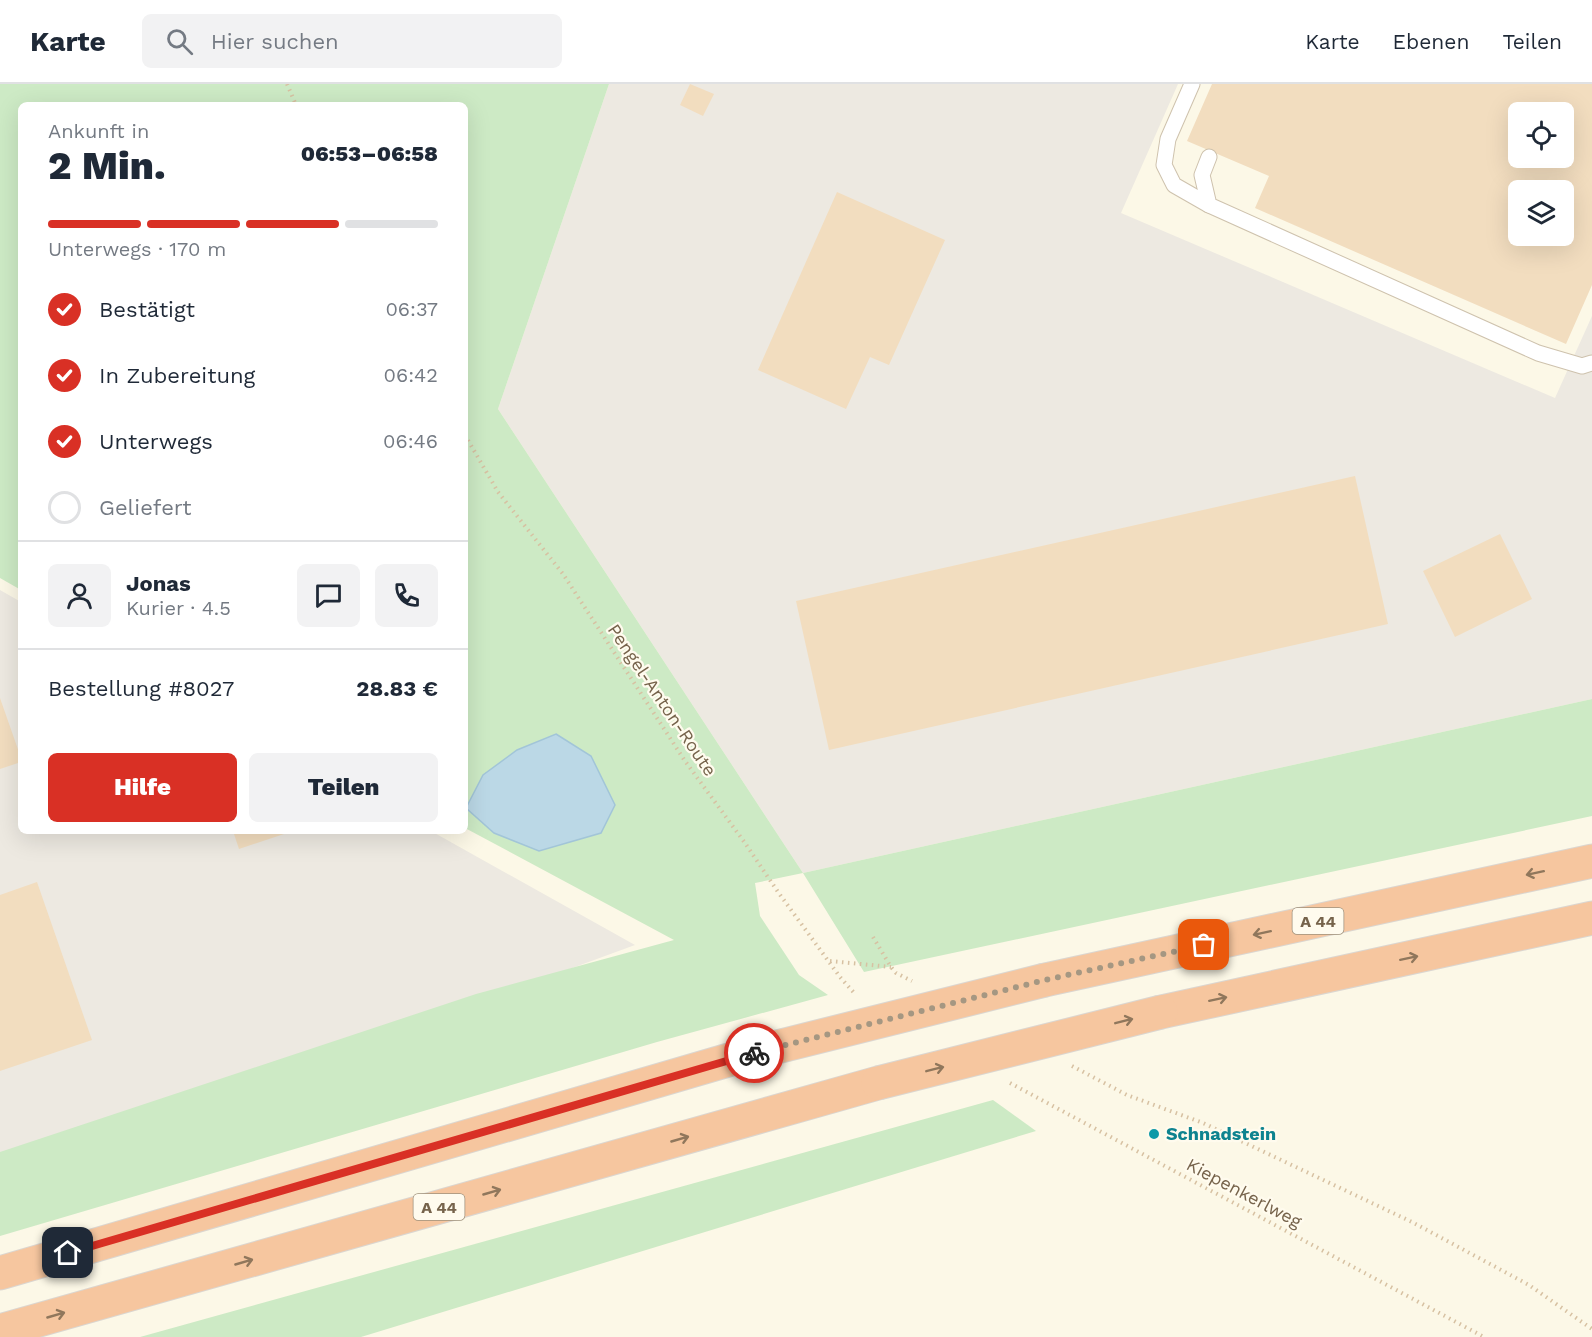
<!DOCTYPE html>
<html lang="de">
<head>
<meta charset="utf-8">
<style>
  body { margin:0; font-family:"Work Sans",sans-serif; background:#f2f2f3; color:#1f2937; height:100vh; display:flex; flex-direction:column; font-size:22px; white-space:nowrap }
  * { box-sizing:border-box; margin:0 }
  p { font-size:20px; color:#747a83 }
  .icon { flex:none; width:33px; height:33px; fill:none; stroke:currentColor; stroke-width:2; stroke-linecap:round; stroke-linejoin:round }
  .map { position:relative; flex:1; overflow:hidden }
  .panel { position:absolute; left:18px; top:18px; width:450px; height:732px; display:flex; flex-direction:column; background:#fff; border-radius:9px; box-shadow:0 6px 24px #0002 }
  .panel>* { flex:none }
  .fabs { position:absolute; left:1508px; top:18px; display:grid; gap:12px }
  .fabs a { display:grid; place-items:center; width:66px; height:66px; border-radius:9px; background:#fff; box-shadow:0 6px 24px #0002; font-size:30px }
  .pin { position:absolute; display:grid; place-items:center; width:51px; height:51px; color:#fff; margin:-26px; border-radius:12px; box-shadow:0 3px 9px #0006 }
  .courier { position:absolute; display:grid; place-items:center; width:60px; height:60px; margin:-30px; border:4px solid #d93025; border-radius:50%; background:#fff; color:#222; box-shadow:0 2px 8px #0007 }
  .headline em { font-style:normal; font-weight:800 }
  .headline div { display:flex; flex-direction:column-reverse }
  .headline { display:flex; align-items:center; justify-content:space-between; height:102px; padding:0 30px }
  h1 { font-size:39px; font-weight:800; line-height:45px }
  .bar { display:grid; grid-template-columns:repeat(4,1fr); gap:9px 6px; align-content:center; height:72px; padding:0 30px }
  .bar i { height:8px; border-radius:4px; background:#e0e1e3 }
  .bar .on { background:#d93025 }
  .bar p { grid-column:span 4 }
  .line { display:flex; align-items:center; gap:15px; padding:0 30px; border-top:2px solid #e0e1e3 }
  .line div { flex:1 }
  .round { display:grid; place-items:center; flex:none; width:63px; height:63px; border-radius:9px; background:#f2f2f3 }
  ol { padding:0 30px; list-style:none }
  li { display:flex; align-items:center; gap:18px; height:66px }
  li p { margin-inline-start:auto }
  li .icon { padding:6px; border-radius:50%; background:#d93025; color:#fff; stroke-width:4 }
  li:last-child { color:#747a83 }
  li i { width:33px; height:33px; border:3px solid #e0e1e3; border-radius:50% }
  .action { display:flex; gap:12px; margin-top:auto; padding:12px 30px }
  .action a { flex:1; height:69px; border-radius:9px; background:#d93025; color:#fff; font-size:24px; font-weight:800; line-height:69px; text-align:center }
  .action a+a { background:#f2f2f3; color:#1f2937 }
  header { display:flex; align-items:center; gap:36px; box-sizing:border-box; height:84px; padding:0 30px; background:#fff; border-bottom:2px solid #e0e1e3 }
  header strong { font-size:28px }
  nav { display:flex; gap:33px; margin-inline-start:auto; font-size:21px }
  .search { width:420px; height:54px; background:#f2f2f3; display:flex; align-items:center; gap:15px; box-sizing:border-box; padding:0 21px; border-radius:9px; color:#747a83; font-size:22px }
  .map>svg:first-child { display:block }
</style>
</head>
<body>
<header>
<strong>Karte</strong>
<div class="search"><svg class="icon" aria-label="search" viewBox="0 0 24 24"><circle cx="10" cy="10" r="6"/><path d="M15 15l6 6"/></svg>Hier suchen</div>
<nav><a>Karte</a><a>Ebenen</a><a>Teilen</a></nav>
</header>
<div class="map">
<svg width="1592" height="1253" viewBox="0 0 1592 1253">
  <rect width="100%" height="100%" fill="#fcf8e7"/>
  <!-- industrial -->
  <g fill="#ede9e1">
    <polygon points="609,0 1178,0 1121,129 1555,314 1592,232 1592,615 803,789 498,325"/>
    <polygon points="0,506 21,518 21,747 431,747 635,861 575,883 0,1078"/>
  </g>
  <!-- green -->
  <g fill="#cdeac5">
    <polygon points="0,0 609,0 498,325 803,789 1592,615 1592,732 864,888 803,789 755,799 760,832 799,891 828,911 657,958 0,1152 0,1068 476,910 674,856 465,744 465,21 21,21 21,506 0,494"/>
    <polygon points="993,1016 1036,1047 361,1253 140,1253"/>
  </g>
  <!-- water -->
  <polygon fill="#bbd8e6" stroke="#a2c5d8" stroke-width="1.5" points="556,650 591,672 615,721 601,749 539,767 494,749 466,724 483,691 517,666"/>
  <!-- building -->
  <g fill="#f2ddbf" fill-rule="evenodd">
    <polygon points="690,0 714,10 703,32 680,21"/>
    <path d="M 1212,0 L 1592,0 L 1592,201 L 1566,260 L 1255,124 L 1269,92 L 1187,57 ZM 1518,28 L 1563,28 L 1563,74 L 1518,74 ZM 1518,106 L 1563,106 L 1563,152 L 1518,152 Z"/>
    <polygon points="837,108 945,156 889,281 870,273 846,325 758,286"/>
    <polygon points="1355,392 1388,540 829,666 796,517"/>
    <polygon points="1500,450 1532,515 1455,553 1423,487"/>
    <polygon points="0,614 21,674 21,678 0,685"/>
    <polygon points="233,747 293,747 239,765"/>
    <polygon points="37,798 92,956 0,987 0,811"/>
  </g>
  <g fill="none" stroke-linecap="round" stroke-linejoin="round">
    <!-- lane casing -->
    <g stroke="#cec2ad" stroke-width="17">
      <g id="lane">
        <polyline points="1192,0 1168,55 1164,81 1174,101 1209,121"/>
        <polyline points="1209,73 1202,91 1209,121 1538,269 1582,282 1592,279"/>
      </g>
    </g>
    <!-- highway casing -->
    <g stroke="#dbd6d0" stroke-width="35">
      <g id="highway">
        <polyline points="1045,896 1592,777"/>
        <polyline points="1161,928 1592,834"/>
        <polyline points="0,1189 749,970"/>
        <polyline points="0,1247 878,999"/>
      </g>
    </g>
    <!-- path -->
    <g stroke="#d7c1a2" stroke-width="4" stroke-dasharray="1.5 4.5" stroke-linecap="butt">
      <polyline points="287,0 296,21"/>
      <polyline points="465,351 498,408 563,490 685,677 745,759 778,808 840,893 856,911"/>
      <polyline points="873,853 891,883 896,889 912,897"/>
      <polyline points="830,877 891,883"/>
      <polyline points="1072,982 1127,1011 1203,1039 1412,1138 1529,1201 1592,1245"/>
      <polyline points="1010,999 1484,1253"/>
    </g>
    <!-- lane -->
    <use href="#lane" stroke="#fff" stroke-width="15"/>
    <!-- highway -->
    <use href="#highway" stroke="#f6c69f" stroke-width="33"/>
    <!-- highway-bridge casing -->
    <g stroke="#dbd6d0" stroke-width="35" stroke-linecap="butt">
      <g id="highway-bridge">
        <polyline points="749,970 1045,896"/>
        <polyline points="878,999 1161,928"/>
      </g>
    </g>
    <!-- highway-bridge -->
    <use href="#highway-bridge" stroke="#f6c69f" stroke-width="33"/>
  </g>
  <!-- one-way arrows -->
  <defs><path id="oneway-shaft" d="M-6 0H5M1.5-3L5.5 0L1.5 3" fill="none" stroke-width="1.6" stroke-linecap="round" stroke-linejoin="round" transform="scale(1.5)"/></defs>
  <g stroke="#90775c">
    <use href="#oneway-shaft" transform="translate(1535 789) rotate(168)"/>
    <use href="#oneway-shaft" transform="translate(1262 849) rotate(168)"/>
    <use href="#oneway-shaft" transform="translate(1409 874) rotate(-12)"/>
    <use href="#oneway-shaft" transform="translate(1218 915) rotate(-12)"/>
    <use href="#oneway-shaft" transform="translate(1124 937) rotate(-14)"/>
    <use href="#oneway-shaft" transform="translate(935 985) rotate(-14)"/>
    <use href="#oneway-shaft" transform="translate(680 1055) rotate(-16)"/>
    <use href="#oneway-shaft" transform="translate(492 1108) rotate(-16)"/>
    <use href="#oneway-shaft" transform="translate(244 1178) rotate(-16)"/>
    <use href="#oneway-shaft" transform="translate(56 1231) rotate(-16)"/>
  </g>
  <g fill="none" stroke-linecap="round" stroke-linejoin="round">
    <!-- done -->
    <polyline stroke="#a59782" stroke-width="6" stroke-dasharray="0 10.8" points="754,969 1045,896 1204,861"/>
    <!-- route -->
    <polyline stroke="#d93025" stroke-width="8" points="68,1169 754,969"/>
  </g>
  <!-- markers -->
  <circle fill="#0f9aa8" stroke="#fffbee" stroke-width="2" cx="1154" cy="1050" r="6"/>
  <g text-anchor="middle" stroke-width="4.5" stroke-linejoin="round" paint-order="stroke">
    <!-- shield labels -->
    <g fill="#fffbee" stroke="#9f917c" stroke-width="1.5">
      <rect x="1292.5" y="824" width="51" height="26" rx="4.5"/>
      <rect x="413.5" y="1110" width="51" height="26" rx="4.5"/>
    </g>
    <g font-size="16" font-weight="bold" fill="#76634b">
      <text x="1318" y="843">A 44</text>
      <text x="439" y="1129">A 44</text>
    </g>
    <!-- street labels -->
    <g font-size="18" fill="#76634b" stroke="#fffbee">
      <text transform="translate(662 616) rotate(56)" y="6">Pengel-Anton-Route</text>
      <text transform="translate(1244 1109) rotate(28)" y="6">Kiepenkerlweg</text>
    </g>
    <!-- culture labels -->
    <g font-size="18" font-weight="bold" fill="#0d838f" stroke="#fffbee" text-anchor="start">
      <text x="1166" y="1056">Schnadstein</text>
    </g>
  </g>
</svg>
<div class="fabs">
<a><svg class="icon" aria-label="locate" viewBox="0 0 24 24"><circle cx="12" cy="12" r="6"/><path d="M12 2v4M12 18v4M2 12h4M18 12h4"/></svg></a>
<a><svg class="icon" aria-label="layers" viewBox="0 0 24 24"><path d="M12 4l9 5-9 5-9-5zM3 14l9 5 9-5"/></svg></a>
</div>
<div class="pin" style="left:1204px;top:861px;background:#ea580c"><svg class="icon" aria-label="bag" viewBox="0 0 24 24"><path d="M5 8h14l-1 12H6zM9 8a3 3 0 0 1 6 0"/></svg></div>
<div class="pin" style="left:68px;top:1169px;background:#1f2937"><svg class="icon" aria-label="home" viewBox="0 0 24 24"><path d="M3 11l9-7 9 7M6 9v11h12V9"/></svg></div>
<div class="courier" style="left:754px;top:969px"><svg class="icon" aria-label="bike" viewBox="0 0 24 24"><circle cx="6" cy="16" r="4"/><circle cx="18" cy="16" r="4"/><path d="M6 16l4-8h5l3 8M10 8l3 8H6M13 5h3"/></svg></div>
<section class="panel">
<div class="headline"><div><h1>2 Min.</h1><p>Ankunft in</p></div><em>06:53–06:58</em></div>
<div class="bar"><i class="on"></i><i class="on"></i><i class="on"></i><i></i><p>Unterwegs · 170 m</p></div>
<ol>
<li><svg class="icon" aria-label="check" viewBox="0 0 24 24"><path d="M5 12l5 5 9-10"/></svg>Bestätigt<p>06:37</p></li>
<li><svg class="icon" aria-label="check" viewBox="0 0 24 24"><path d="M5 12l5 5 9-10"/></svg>In Zubereitung<p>06:42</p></li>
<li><svg class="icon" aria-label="check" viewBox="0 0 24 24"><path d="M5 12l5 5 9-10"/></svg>Unterwegs<p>06:46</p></li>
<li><i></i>Geliefert</li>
</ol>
<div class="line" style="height:108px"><a class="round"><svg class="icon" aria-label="person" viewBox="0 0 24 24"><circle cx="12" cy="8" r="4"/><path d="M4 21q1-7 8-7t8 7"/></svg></a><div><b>Jonas</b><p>Kurier · 4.5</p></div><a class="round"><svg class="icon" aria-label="chat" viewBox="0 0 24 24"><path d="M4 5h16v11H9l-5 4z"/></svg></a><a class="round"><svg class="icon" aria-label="phone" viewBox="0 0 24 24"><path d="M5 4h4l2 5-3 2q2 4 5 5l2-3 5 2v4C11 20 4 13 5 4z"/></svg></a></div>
<div class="line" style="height:78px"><div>Bestellung #8027</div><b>28.83 €</b></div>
<div class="action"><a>Hilfe</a><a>Teilen</a></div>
</section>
</div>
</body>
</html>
